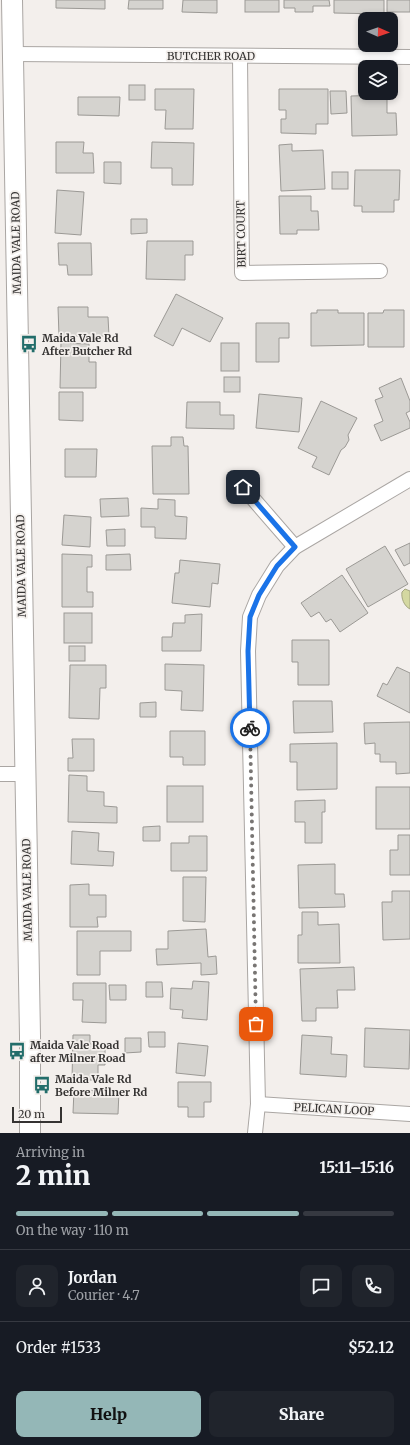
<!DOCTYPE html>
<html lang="en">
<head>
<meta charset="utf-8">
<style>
  body { margin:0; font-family:Merriweather,serif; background:#20242c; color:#f1f3f6; height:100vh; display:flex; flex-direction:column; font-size:15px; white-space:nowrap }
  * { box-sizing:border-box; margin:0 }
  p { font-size:13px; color:#9ea1a6 }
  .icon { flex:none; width:22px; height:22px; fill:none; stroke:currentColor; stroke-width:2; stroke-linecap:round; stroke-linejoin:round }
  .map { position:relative; height:1133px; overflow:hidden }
  .drawer { display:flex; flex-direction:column; background:#171b24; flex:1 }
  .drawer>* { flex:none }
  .needle { width:26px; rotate:92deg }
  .buttons { position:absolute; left:358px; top:12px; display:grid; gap:8px }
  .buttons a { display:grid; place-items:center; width:40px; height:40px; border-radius:8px; background:#171b24; box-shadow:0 2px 6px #0003; font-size:20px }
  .scale { position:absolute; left:12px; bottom:10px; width:50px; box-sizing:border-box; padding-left:4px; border:2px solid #353332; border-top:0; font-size:11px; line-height:14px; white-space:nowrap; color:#353332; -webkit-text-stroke:3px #f3efec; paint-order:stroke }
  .pin { position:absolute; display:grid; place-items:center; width:34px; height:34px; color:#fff; margin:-17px; border-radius:8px; box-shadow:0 2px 6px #0006 }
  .courier { position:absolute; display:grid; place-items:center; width:40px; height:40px; margin:-20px; border:3px solid #1a73e8; border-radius:50%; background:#fff; color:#222; box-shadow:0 1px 5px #0007 }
  .head em { font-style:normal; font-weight:800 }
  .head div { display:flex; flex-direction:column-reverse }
  .head { display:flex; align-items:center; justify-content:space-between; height:68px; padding:0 16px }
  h1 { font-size:26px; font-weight:800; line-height:30px }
  .bar { display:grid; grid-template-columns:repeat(4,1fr); gap:6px 4px; align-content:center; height:48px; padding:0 16px }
  .bar i { height:5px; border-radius:3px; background:#363941 }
  .bar .on { background:#94b7b7 }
  .bar p { grid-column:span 4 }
  .line { display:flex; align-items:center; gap:10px; padding:0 16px; border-top:1px solid #363941 }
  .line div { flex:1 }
  .round { display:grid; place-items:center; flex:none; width:42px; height:42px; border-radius:8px; background:#20242c }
  .primary-button { display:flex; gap:8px; margin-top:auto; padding:8px 16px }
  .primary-button a { flex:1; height:46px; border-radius:8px; background:#94b7b7; color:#111; font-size:16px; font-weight:800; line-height:46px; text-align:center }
  .primary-button a+a { background:#20242c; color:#f1f3f6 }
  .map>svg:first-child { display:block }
</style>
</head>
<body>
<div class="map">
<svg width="410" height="1133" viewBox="0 0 410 1133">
  <rect width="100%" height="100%" fill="#f3efec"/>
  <!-- water -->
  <path fill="#d4d8a1" stroke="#a4a680" d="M 405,589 L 410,591 L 410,609 C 404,606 401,598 402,592 Z"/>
  <!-- building -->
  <g fill="#d5d3cf" stroke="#9b9995">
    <polygon points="56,0 105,0 105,9 56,8"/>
    <polygon points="129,0 163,0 163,9 128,9"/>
    <polygon points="183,0 217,0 217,13 182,12"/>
    <rect x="245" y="0" width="34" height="12"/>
    <polygon points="284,0 329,0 330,6 313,6 313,12 295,12 295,8 284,8"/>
    <polygon points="334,0 384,0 384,14 334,13"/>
    <rect x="387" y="0" width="23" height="12"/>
    <rect x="129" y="85" width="16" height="15"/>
    <polygon points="155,89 194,89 193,129 165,129 166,110 155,110"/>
    <polygon points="279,89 328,89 328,124 316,124 316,134 281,133 281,119 286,119 286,110 279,110"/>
    <polygon points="330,91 346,91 347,113 331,114"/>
    <polygon points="387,95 387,113 396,113 397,135 352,136 351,96"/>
    <polygon points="78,97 120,97 119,116 78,115"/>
    <polygon points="56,142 84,142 83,153 93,153 94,173 56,173"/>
    <polygon points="152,142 194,143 193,185 172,185 172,168 151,168"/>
    <polygon points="292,144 292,151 323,150 325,189 281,191 279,145"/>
    <polygon points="104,162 121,162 121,184 104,183"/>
    <polygon points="355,170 400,170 399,200 394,200 394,212 362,212 362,206 354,206"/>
    <rect x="332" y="172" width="16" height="17"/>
    <polygon points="57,190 84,192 81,235 55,233"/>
    <polygon points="279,196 311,196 311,211 318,211 319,230 297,230 297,234 280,234"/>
    <polygon points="131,219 147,219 147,233 131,234"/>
    <polygon points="147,241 193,241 193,255 185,255 185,280 146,279"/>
    <polygon points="58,243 91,243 92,275 68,275 67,265 59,265"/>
    <polygon points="176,294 223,318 210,342 182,328 173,346 154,336"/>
    <polygon points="58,307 88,307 88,317 108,317 109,336 59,336"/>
    <polygon points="317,310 338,310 338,313 364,313 364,345 311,346 311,313 317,313"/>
    <polygon points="384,310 404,310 404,347 368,347 368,313 383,313"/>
    <polygon points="256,323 289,323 289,338 279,338 279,362 256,362"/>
    <polygon points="61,343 89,344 89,362 96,362 96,388 60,388"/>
    <rect x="221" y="343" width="18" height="28"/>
    <rect x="224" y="377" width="16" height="15"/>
    <polygon points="401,378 410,401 410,411 406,413 410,422 410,428 381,441 374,425 383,421 375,400 383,397 379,388"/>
    <polygon points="59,392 83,392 83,421 59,420"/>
    <polygon points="259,394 302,398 299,432 256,428"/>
    <polygon points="321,401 357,418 348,435 349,440 345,447 341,450 329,475 312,467 317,457 298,448"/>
    <polygon points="187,402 220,402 220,415 234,415 234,429 186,428"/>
    <polygon points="171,437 183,437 184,446 188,446 189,494 153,494 152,446 171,446"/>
    <polygon points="65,449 97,449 96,477 65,477"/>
    <polygon points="128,498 129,516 101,517 100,499"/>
    <polygon points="158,499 175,500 175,516 187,517 186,539 155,538 155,527 141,527 141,508 158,509"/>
    <polygon points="64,515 91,517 90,547 62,545"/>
    <polygon points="125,529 125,546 107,546 106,530"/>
    <polygon points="410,543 410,563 404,566 395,550"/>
    <polygon points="385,546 408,584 368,607 346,569"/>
    <polygon points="62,554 92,555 92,567 87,567 87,592 93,592 93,607 62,607"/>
    <polygon points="130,554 131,570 106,570 106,555"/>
    <polygon points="180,560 220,564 218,584 212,583 210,607 172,603 175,573 179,573"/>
    <polygon points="342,575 368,613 340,632 331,619 326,622 319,612 311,617 301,603"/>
    <rect x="64" y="613" width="28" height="30"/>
    <polygon points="202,614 201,651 162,651 162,637 172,637 173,623 185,623 185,615"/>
    <polygon points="292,640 329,640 329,685 298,685 298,662 292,662"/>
    <rect x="69" y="646" width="16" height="15"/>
    <polygon points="165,664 204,665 203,711 181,710 182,691 165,690"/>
    <polygon points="70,665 106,665 106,688 100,688 99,719 69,718"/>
    <polygon points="397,667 410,673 410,713 377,696 383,683 387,685"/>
    <polygon points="293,701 332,701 333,732 294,733"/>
    <polygon points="156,702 156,717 140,717 140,703"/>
    <polygon points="410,722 410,773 396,774 396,762 380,762 380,754 375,754 375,743 365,744 364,723"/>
    <polygon points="170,731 205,731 205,765 183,765 183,757 170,757"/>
    <polygon points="72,739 94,739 94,771 68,771 68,758 73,758"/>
    <polygon points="337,743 337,789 297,790 297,762 290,762 290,744"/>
    <polygon points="69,775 87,776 87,791 104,792 104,806 117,807 117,823 68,822"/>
    <rect x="167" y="786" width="36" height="36"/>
    <rect x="376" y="787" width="34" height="42"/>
    <polygon points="325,800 325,812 322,812 322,843 305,843 305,822 295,822 295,801"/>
    <polygon points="160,826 160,841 143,841 143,827"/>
    <polygon points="72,831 99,833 98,851 114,852 113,866 71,864"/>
    <polygon points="398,835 410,835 410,875 390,875 390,850 398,850"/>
    <polygon points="189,836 207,836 207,871 171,871 171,843 189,843"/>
    <polygon points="335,864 335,894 344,894 345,907 299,908 298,865"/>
    <polygon points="183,877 206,877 205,922 183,921"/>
    <polygon points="89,884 89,895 106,895 106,917 97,917 98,927 70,927 70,885"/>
    <polygon points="392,891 410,891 410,939 383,940 382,902 392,902"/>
    <polygon points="302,912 318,912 318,925 339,924 340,963 298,963 298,935 302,935"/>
    <polygon points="206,929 208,957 216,956 217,974 201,975 201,963 157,965 156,949 168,949 168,931"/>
    <polygon points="77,931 131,931 131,951 100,951 100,975 77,975"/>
    <polygon points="354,967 355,990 337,990 338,1008 316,1008 316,1021 302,1021 300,969"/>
    <polygon points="193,981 209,982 207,1020 182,1018 183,1010 170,1009 171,988 192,989"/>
    <polygon points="146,982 162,982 163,997 146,997"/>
    <polygon points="73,983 106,983 106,1023 82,1022 83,1000 73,1000"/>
    <polygon points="109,985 126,985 126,1000 110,1000"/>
    <polygon points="365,1028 410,1030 409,1069 364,1067"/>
    <polygon points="148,1032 165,1032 165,1047 149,1047"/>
    <polygon points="73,1035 90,1035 90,1044 105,1044 105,1065 98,1065 98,1080 72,1080"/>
    <polygon points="302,1035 332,1037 331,1054 347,1055 346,1077 300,1074"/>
    <polygon points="125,1038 141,1038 141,1052 125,1053"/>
    <polygon points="178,1043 208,1046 205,1076 176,1073"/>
    <polygon points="178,1082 211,1082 211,1102 204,1102 204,1117 188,1117 188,1107 178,1107"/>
    <polygon points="74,1090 119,1091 118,1114 73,1113"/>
  </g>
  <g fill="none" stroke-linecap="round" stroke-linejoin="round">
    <!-- street casing -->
    <g stroke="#aaa6a3" stroke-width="16">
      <g id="street">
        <polyline points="13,54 410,57"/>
        <polyline points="240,56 242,273 380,271"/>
        <polyline points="243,487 295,547"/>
        <polyline points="0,774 25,774"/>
        <polyline points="258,1104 410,1114"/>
        <polyline points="255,1133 258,1104 248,651 250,617 259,595 277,566 295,547 410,479"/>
      </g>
    </g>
    <!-- secondary casing -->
    <g stroke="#aaa6a3" stroke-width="22">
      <polyline id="secondary" points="12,0 30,1036 30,1133"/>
    </g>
    <!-- street -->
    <use href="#street" stroke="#fff" stroke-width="14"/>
    <!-- secondary -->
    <use href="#secondary" stroke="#fff" stroke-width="20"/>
  </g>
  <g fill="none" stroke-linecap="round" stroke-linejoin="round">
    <!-- done -->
    <polyline stroke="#787573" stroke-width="4" stroke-dasharray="0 7.2" points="250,728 256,1024"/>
    <!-- route -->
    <polyline stroke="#1a73e8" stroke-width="5" points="243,487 295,547 277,566 259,595 250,617 248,651 250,728"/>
  </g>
  <!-- icons -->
  <defs>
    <g id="bus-bare" transform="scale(1.38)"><path d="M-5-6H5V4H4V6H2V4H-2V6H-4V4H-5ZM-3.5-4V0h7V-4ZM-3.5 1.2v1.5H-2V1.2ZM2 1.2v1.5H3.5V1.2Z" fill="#226d6a" stroke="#f3efec" stroke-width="2.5" paint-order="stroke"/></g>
  </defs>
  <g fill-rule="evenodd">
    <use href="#bus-bare" x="29" y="344"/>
    <use href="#bus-bare" x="17" y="1051"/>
    <use href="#bus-bare" x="42" y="1085"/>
  </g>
  <g text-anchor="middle" stroke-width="3.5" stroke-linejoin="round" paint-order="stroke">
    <!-- street labels -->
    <g font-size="11" fill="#353332" stroke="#f3efec">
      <text x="211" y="60">BUTCHER ROAD</text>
      <text transform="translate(241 234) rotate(-91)" y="4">BIRT COURT</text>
      <text transform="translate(16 243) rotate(-91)" y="4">MAIDA VALE ROAD</text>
      <text transform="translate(21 566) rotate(-91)" y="4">MAIDA VALE ROAD</text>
      <text transform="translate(27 890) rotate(-91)" y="4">MAIDA VALE ROAD</text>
      <text transform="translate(334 1109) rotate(3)" y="4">PELICAN LOOP</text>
    </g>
    <!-- poi labels -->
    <g font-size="11" font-weight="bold" fill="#353332" stroke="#f3efec" text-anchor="start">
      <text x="42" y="342">Maida Vale Rd<tspan x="42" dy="13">After Butcher Rd</tspan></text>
      <text x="30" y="1049">Maida Vale Road<tspan x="30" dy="13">after Milner Road</tspan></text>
      <text x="55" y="1083">Maida Vale Rd<tspan x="55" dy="13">Before Milner Rd</tspan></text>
    </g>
  </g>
</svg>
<div class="buttons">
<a><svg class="needle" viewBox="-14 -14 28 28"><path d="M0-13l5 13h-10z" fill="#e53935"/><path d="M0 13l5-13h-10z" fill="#9ea1a6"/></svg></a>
<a><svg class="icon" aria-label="layers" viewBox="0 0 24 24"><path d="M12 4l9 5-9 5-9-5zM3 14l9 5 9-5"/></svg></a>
</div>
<div class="scale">20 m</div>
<div class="pin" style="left:256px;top:1024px;background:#ea580c"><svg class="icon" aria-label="bag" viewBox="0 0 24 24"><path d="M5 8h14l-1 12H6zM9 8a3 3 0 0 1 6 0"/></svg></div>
<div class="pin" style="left:243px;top:487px;background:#1f2937"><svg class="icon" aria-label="home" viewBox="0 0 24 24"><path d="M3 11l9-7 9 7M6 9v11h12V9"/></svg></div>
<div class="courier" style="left:250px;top:728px"><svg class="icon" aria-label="bike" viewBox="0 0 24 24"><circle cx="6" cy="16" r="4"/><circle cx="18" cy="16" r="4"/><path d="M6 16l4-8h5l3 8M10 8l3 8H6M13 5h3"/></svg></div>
</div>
<section class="drawer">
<div class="head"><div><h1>2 min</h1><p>Arriving in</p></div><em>15:11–15:16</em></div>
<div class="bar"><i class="on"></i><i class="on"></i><i class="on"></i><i></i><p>On the way · 110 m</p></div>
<div class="line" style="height:72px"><a class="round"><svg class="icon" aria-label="person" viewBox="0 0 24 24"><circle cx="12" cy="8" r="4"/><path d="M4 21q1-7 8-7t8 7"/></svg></a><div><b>Jordan</b><p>Courier · 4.7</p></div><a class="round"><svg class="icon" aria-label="chat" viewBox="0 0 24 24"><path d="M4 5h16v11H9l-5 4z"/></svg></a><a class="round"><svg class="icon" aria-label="phone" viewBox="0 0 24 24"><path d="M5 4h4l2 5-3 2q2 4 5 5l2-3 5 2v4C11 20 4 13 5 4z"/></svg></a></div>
<div class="line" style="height:52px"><div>Order #1533</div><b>$52.12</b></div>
<div class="primary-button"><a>Help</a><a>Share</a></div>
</section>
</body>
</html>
